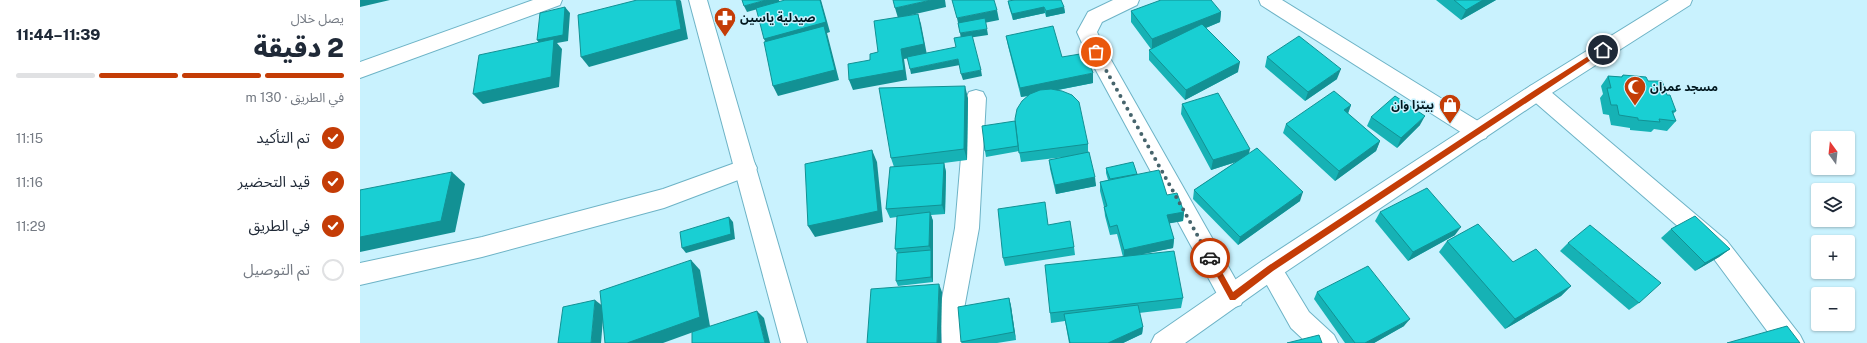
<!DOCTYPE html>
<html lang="ar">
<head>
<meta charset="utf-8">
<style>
  body { margin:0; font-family:"Public Sans","Noto Sans Arabic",sans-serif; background:#f2f2f3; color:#1f2937; direction:rtl; height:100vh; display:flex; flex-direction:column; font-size:15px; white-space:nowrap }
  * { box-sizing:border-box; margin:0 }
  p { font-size:13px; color:#747a83 }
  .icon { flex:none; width:22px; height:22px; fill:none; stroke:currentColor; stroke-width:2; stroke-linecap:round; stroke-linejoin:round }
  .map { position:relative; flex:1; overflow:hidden; direction:ltr }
  .sheet { display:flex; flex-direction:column; background:#fff; width:360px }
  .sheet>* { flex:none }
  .needle { width:26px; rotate:345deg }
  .buttons { position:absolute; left:1451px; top:131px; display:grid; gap:8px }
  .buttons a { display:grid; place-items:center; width:44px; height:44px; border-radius:4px; background:#fff; box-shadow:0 1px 3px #0004; font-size:20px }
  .pin { position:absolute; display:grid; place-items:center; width:34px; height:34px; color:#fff; margin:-17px; border:2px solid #fff; border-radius:50%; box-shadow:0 1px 4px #0007 }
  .courier { position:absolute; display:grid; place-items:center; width:40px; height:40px; margin:-20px; border:3px solid #c43c06; border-radius:50%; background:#fff; color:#222; box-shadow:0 1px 5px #0007 }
  .overview em { font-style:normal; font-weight:800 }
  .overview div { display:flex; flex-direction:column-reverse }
  .overview { display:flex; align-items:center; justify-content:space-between; height:68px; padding:0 16px }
  h1 { font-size:26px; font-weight:800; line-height:30px }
  .bar { display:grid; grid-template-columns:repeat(4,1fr); gap:6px 4px; align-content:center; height:48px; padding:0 16px }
  .bar i { height:5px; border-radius:3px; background:#e0e1e3 }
  .bar .selected { background:#c43c06 }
  .bar p { grid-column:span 4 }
  ol { padding:0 16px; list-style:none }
  li { display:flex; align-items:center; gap:12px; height:44px }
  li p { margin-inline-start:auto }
  li .icon { padding:4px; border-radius:50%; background:#c43c06; color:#fff; stroke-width:4 }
  li:last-child { color:#747a83 }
  li i { width:22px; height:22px; border:2px solid #e0e1e3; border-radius:50% }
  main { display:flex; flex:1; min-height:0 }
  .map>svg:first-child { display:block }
</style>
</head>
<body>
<main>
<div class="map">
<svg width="1507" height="343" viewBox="0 0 1507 343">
  <rect width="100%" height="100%" fill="#c9f2fe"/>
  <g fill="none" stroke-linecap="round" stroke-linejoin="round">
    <!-- street casing -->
    <g stroke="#6db3c6" stroke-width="2">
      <g id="street">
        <polygon points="173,0 202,0 200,5 0,78 0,62"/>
        <polygon points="753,0 779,0 777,5 742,22 737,32 746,51 881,289 884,297 881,305 872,308 863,305 726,52 717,32 728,12"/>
        <polygon points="899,0 922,0 1126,126 1129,132 1126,138 1118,141 1110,138 901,5"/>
        <polygon points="1177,84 1184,86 1367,241 1440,335 1444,343 1416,343 1351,255 1170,98 1167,92 1170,86"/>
        <polygon points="616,90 623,92 626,98 619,228 604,309 608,343 582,343 580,309 595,228 606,98 609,92"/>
        <polygon points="386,159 394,162 397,168 394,174 304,208 122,257 0,285 0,263 122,237 303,189"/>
        <polygon points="910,258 918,261 949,312 974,335 978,343 947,343 931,328 898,269 902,261"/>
      </g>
    </g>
    <!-- secondary casing -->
    <g stroke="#6db3c6" stroke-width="2">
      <g id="secondary">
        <polygon points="329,0 347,0 447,343 421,343"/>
        <polygon points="1309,0 1332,0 1330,5 1184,98 918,277 825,343 791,343 795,335 902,261 1170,86"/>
      </g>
    </g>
    <!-- street -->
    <use href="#street" fill="#fff" fill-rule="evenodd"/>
    <!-- secondary -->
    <use href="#secondary" fill="#fff" fill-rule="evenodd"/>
  </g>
  <!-- wall -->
  <g fill="#16b2b5">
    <polygon points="1076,0 1136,0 1101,20"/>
    <polygon points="648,1 704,7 705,13 686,17 685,13 653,20 649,7"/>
    <polygon points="771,11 861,12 860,22 846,28 878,72 825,100 789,60 789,50 791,49 771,22"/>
    <polygon points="646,36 702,57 733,83 698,90 728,144 728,152 736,186 696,194 690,169 689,160 705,157 661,162 659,151 626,157 625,151 655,121 668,96 661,97 648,46"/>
    <polygon points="907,57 977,79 945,101 905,67"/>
    <polygon points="1263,75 1288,81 1307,95 1316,111 1313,114 1316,121 1307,131 1294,129 1291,132 1270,130 1270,128 1251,125 1249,115 1243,114 1240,98 1243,94 1241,86 1248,76 1261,77"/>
    <polygon points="608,98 607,160 584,163 586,172 585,214 571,215 573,221 573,282 538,286 536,281 537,253 535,249 537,217 530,218 526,209 534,167 531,158"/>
    <polygon points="822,104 889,154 940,201 878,245 833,199 834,190 876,162 851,170 821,114"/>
    <polygon points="991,105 988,114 1020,141 1016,151 975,181 923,133 926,124"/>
    <polygon points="1011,117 1060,125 1037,148 1007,126"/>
    <polygon points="746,168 777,174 807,195 824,212 823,221 809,223 814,239 813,248 777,255 823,298 821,308 779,313 783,327 782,334 763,343 709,343 705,321 691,323 690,313 763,257 757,234 750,235 745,216 744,207 740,191 740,182 748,180 746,173"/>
    <polygon points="1020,212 1095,235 1048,261 1015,221"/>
    <polygon points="688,225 714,247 715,255 645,266 643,258"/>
    <polygon points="1311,229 1370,249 1359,257 1335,271 1301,238"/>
    <polygon points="1087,241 1153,262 1211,286 1201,296 1145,329 1079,252"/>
    <polygon points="1208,243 1279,303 1269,310 1200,251"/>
    <polygon points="957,292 1044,326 1014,343 985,343 954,299"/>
    <polygon points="649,298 651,306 656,340 637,343 602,343 601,342"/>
  </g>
  <!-- shaded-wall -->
  <g fill="#129194">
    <polygon points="0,0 30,0 0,7"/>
    <polygon points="316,0 320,0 321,1 328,39 229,67 221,57"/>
    <polygon points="406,0 419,0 420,3 387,12 384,6"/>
    <polygon points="460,0 461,0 470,32 467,33 479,80 418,96 413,86 409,49 404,39"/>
    <polygon points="571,0 585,0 586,7 538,18 535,8"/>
    <polygon points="1123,0 1136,0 1101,20 1106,10"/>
    <polygon points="205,7 210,13 208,41 197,43 202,49 199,87 123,104 113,94 181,46 177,40"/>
    <polygon points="684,7 685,13 653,20 652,14"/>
    <polygon points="704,7 705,13 686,17 686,11"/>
    <polygon points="637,10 639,20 599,28 597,18"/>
    <polygon points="861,12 860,22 792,50 792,39"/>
    <polygon points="558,14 561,24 567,55 544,59 547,80 493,90 489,80 541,49"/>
    <polygon points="627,29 628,35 601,39 600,33"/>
    <polygon points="598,59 600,65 551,74 550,69"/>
    <polygon points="880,62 878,72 825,100 826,90"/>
    <polygon points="981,69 977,79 945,101 948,92"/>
    <polygon points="621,70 622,76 603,80 601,74"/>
    <polygon points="733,73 733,83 661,97 660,88"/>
    <polygon points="605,86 608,98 607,160 604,149"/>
    <polygon points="991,105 987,115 984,110"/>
    <polygon points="1065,116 1060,125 1037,148 1041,138"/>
    <polygon points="1020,141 1016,151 975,181 979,171"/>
    <polygon points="890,149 888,158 851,170 853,160"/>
    <polygon points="512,150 517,162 523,222 455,237 448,226"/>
    <polygon points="584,163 586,172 585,214 582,205"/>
    <polygon points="92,172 105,184 95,232 0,252 0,237"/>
    <polygon points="735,177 736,186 696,194 695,185"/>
    <polygon points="943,192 940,201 878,245 880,237"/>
    <polygon points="570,212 573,221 573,282 571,277 571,250 569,246"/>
    <polygon points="824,212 823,221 806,224 807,215"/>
    <polygon points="369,217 373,222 375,239 326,253 322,248"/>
    <polygon points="1101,227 1095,235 1048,261 1053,252"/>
    <polygon points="814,239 813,248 764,258 764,250"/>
    <polygon points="1370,249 1359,257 1335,271 1345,263"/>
    <polygon points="331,260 340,270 350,326 303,343 267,343"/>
    <polygon points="579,284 582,292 581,343 577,343"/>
    <polygon points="1211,286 1201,296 1145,329 1155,319"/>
    <polygon points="649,298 651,306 656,340 654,332"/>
    <polygon points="235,300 244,307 241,343 231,343"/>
    <polygon points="397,311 404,318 410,343 405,343"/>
    <polygon points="1050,319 1044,326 1014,343 1005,343"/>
    <polygon points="783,327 782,334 763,343 748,343"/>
  </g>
  <!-- building -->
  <g fill="#19cfd3" stroke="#129194">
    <polygon points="277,0 316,0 321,29 221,57 218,15"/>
    <polygon points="382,0 406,0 384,6"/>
    <polygon points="425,0 460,0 466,22 404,39 396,8"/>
    <polygon points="533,0 571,0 535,8"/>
    <polygon points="592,0 634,0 637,10 597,18"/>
    <polygon points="655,0 701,0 704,7 686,11 684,7 652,14 648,1"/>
    <polygon points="801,0 851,0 861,12 792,39 771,11"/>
    <polygon points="1094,0 1123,0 1106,10"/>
    <polygon points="205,7 203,35 177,40 180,13"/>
    <polygon points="558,14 564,44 541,49 544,70 489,80 488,64 510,60 510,54 518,52 514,21"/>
    <polygon points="625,18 627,29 600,33 598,23"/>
    <polygon points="842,24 880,62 826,90 789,50"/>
    <polygon points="464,26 475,70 413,86 404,42"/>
    <polygon points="693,26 702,57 726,53 733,73 660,88 646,36"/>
    <polygon points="612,35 621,70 601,74 598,59 550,69 547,57 596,47 594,38"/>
    <polygon points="939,36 981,69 948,92 907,57"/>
    <polygon points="194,39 191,77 113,94 119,55"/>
    <polygon points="1263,75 1286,77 1288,81 1302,81 1307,95 1310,95 1316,111 1312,111 1316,121 1299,119 1300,122 1278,120 1278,118 1259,115 1257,105 1251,105 1247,88 1251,88 1248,76 1262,77"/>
    <polygon points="605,86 604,149 531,158 519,88"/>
    <polygon points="691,89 702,91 712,95 719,102 728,144 659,153 655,119 657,109 662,101 670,94 680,90"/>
    <polygon points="974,91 991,105 984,110 1020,141 979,171 926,124"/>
    <polygon points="858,93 890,149 853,160 822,104"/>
    <polygon points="1035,96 1065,116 1041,138 1011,117"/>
    <polygon points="655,121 658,146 625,151 622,126"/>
    <polygon points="897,148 943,192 880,237 834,190"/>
    <polygon points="512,150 518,211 448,226 445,164"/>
    <polygon points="729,152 735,177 695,185 689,160"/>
    <polygon points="773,162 777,174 750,179 746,168"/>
    <polygon points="584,163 582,205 526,209 530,167"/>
    <polygon points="799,170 807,195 817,193 824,212 807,215 814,239 764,250 757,225 750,227 744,207 747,206 740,182"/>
    <polygon points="92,172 81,221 0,237 0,190"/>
    <polygon points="1067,188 1101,227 1053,252 1020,212"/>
    <polygon points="685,202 688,225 710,221 714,247 643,258 638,209"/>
    <polygon points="570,212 569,246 535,249 537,216"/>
    <polygon points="1335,216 1370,249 1345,263 1311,229"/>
    <polygon points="369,217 371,234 322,248 320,232"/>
    <polygon points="1118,224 1153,262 1176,249 1211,286 1155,319 1087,241"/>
    <polygon points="1230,225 1301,283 1279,303 1208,243"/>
    <polygon points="571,250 571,277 536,281 537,253"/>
    <polygon points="814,251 823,298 690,313 685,265"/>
    <polygon points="331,260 340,317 267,343 245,343 240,291"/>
    <polygon points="1008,266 1050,319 1005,343 995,343 957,292"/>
    <polygon points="579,284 577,343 507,343 511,289"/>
    <polygon points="649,298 654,332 601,342 598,307"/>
    <polygon points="235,300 231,343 198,343 203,307"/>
    <polygon points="778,305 783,327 748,343 710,343 704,314"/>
    <polygon points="397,311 405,343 332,343 332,332"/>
    <polygon points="1427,326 1440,343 1367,343"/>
    <polygon points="959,335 962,343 927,343"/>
  </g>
  <!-- route -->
  <polygon fill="#c43c06" points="1241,48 1246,50 913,271 875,300 870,300 848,260 848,256 853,256 873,292 908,266 1175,90"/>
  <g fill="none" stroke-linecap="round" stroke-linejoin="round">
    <!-- done -->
    <polyline stroke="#46646c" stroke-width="4" stroke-dasharray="0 7.2" points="736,52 850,258"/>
  </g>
  <!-- icons -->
  <defs>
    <g id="pharmacy-pin" transform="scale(1.15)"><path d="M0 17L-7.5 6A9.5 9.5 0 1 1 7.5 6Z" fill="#c43c06" stroke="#c9f2fe"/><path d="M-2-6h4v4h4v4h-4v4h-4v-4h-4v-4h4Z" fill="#fff"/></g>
    <g id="mosque-pin" transform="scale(1.15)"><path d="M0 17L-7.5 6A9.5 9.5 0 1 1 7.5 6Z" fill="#c43c06" stroke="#c9f2fe"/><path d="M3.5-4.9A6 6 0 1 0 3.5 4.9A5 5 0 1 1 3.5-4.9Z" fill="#fff"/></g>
    <g id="shop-pin" transform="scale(1.15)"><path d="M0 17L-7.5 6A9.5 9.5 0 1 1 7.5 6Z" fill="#c43c06" stroke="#c9f2fe"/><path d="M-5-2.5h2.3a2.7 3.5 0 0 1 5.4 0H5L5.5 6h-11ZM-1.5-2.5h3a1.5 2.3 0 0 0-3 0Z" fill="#fff"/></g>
  </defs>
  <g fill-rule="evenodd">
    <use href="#pharmacy-pin" x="365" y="18"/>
    <use href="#mosque-pin" x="1275" y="87"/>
    <use href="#shop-pin" x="1090" y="105"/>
  </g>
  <g text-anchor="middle" stroke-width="3" stroke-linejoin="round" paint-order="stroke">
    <!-- poi labels -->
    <g font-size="12" font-weight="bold" fill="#00171e" stroke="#c9f2fe" text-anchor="start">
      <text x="380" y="22">صيدلية ياسين</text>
      <text x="1290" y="91">مسجد عمران</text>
      <text x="1074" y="109" text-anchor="end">بيتزا وان</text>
    </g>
  </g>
</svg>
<div class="buttons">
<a><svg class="needle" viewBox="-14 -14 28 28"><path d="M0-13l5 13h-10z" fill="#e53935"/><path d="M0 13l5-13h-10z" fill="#747a83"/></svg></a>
<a><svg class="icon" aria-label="layers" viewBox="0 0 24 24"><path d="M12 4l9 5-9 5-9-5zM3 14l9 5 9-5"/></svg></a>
<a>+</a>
<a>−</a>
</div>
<div class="pin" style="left:736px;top:52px;background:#ea580c"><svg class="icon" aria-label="bag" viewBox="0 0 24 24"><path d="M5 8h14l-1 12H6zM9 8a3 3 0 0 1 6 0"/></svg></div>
<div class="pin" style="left:1243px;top:50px;background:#1f2937"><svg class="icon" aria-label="home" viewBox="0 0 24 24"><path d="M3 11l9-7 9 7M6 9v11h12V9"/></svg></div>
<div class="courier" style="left:850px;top:258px"><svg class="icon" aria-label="car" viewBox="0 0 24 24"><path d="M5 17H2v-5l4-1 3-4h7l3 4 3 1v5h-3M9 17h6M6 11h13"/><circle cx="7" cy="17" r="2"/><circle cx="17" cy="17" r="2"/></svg></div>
</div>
<section class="sheet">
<div class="overview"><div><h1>2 دقيقة</h1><p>يصل خلال</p></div><em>11:39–11:44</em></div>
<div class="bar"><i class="selected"></i><i class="selected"></i><i class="selected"></i><i></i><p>في الطريق · 130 m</p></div>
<ol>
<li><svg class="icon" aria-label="check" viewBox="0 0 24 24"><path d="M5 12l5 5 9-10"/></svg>تم التأكيد<p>11:15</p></li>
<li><svg class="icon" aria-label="check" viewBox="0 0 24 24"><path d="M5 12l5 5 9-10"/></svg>قيد التحضير<p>11:16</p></li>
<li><svg class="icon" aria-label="check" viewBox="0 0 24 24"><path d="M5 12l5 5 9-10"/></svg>في الطريق<p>11:29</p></li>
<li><i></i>تم التوصيل</li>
</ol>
</section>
</main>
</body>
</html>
